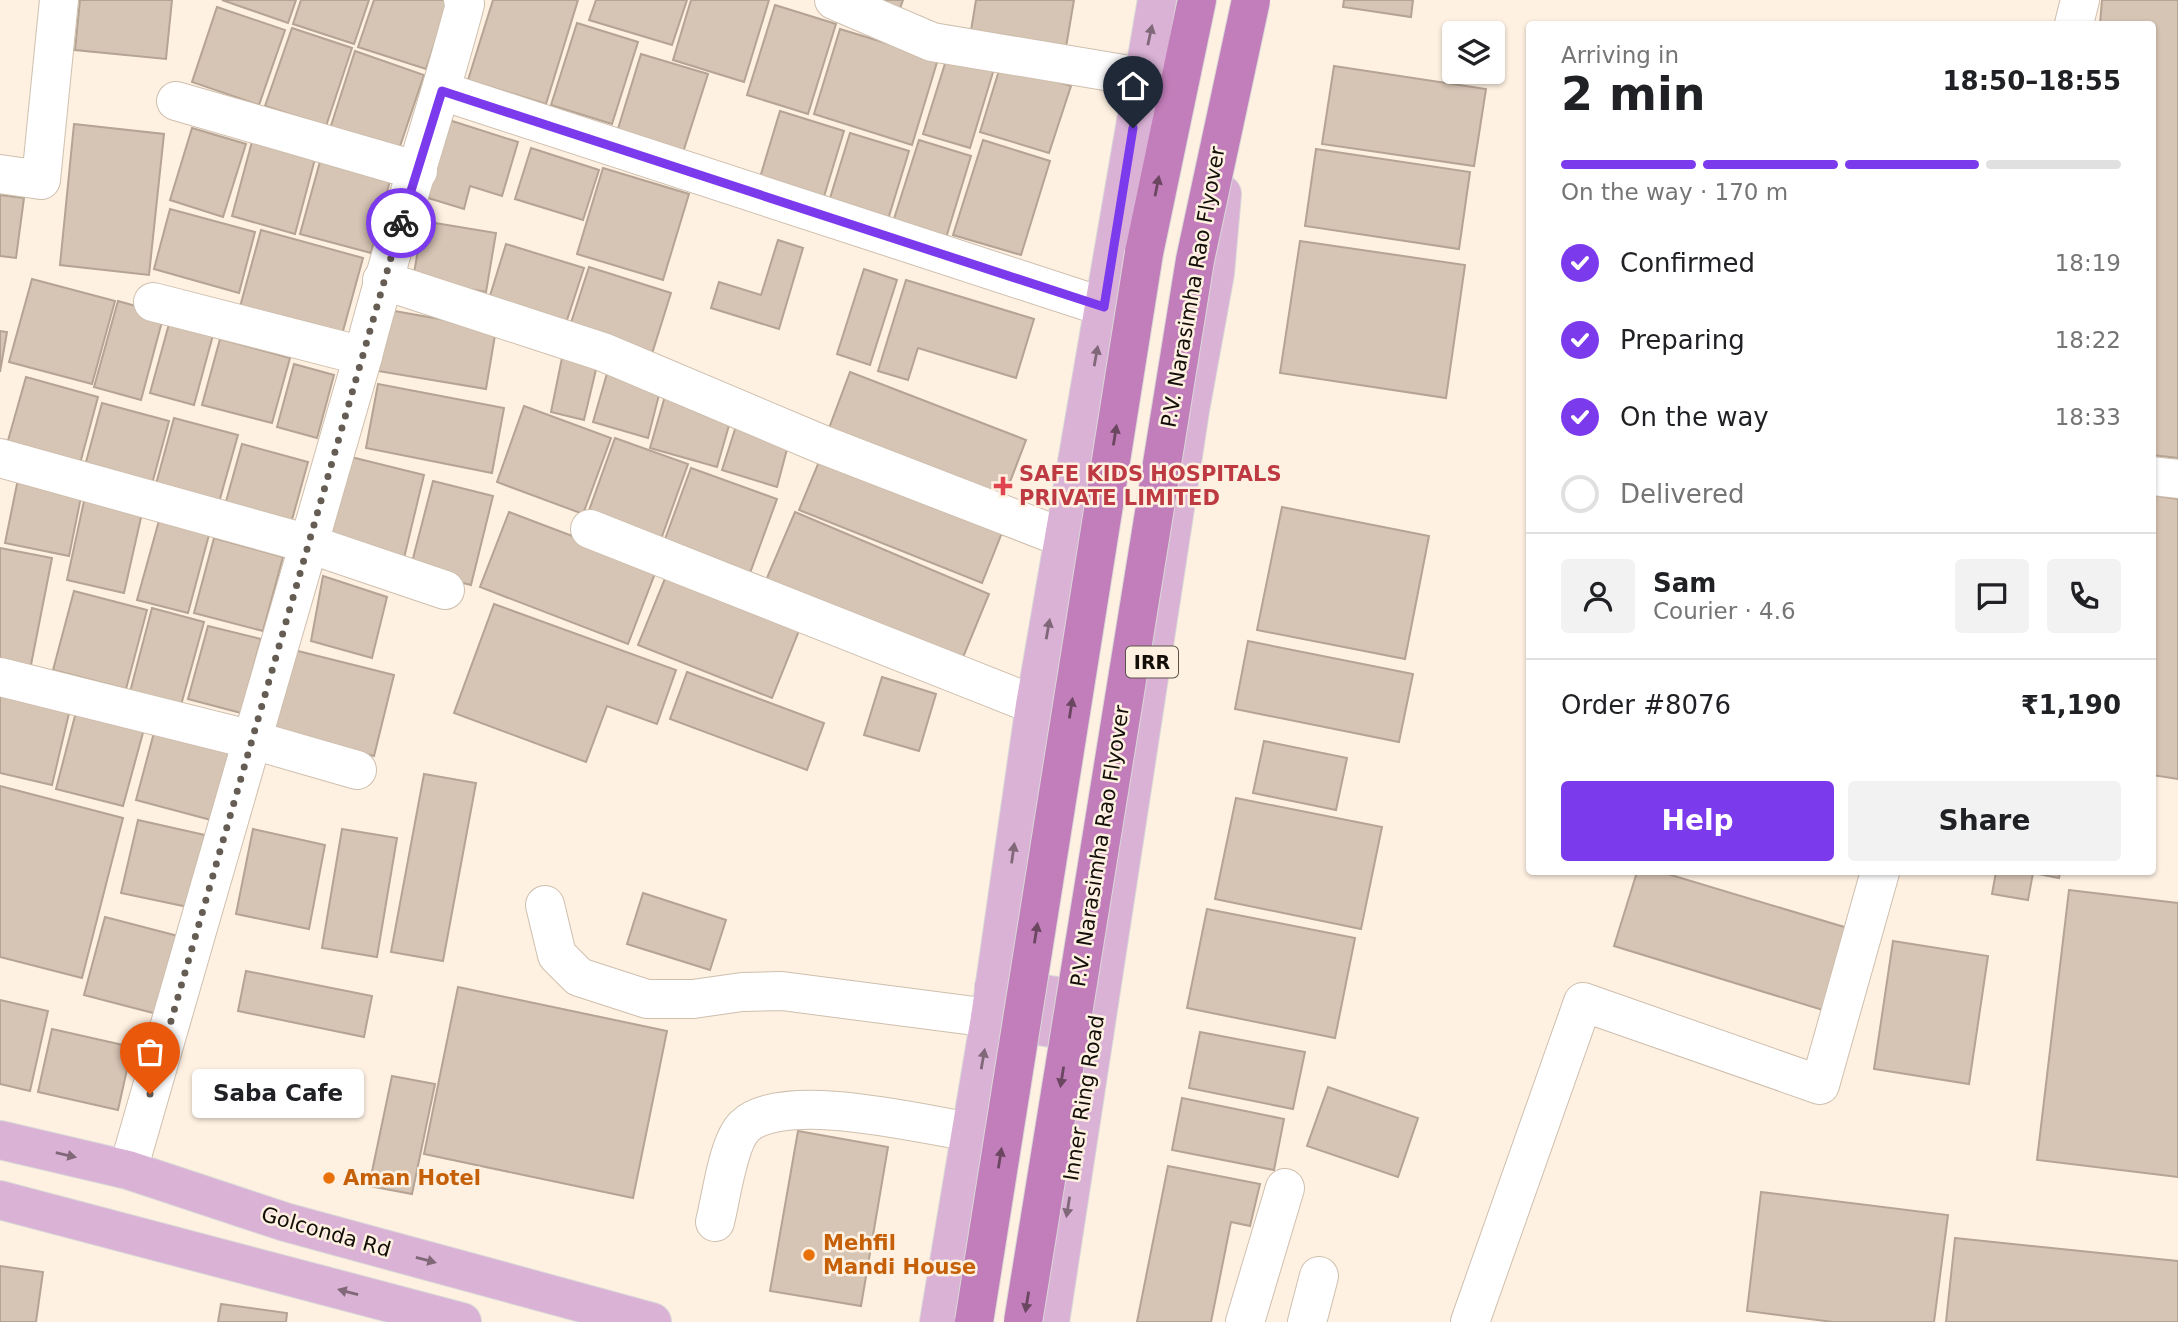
<!DOCTYPE html>
<html lang="en">
<head>
<meta charset="utf-8">
<style>
  body { margin:0; font-family:"DejaVu Sans",sans-serif; background:#f2f2f2; color:#202124; height:100vh; display:flex; flex-direction:column; font-size:26px; white-space:nowrap }
  * { box-sizing:border-box; margin:0 }
  p { font-size:23px; color:#757577 }
  .icon { flex:none; width:38px; height:38px; fill:none; stroke:currentColor; stroke-width:2; stroke-linecap:round; stroke-linejoin:round }
  .map { position:relative; flex:1; overflow:hidden }
  .sheet { position:absolute; left:1526px; top:21px; width:630px; height:854px; display:flex; flex-direction:column; background:#fff; border-radius:7px; box-shadow:0 2px 5px #0004 }
  .sheet>* { flex:none }
  .fabs { position:absolute; left:1442px; top:21px; display:grid; gap:14px }
  .fabs a { display:grid; place-items:center; width:63px; height:63px; border-radius:7px; background:#fff; box-shadow:0 2px 5px #0004; font-size:35px }
  .pin { position:absolute; display:grid; place-items:center; width:60px; height:60px; color:#fff; margin:-72px -30px; border-radius:50% 50% 50% 0; rotate:-45deg; box-shadow:0 0 7px #0007 }
  .pin .icon { rotate:45deg }
  .courier { position:absolute; display:grid; place-items:center; width:70px; height:70px; margin:-35px; border:5px solid #7c3aed; border-radius:50%; background:#fff; color:#222; box-shadow:0 2px 9px #0007 }
  .bubble { position:absolute; height:49px; border-radius:7px; background:#fff; box-shadow:0 2px 5px #0004; font-size:23px; font-weight:700; line-height:49px; text-align:center }
  .head em { font-style:normal; font-weight:700 }
  .head div { display:flex; flex-direction:column-reverse }
  .head { display:flex; align-items:center; justify-content:space-between; height:119px; padding:0 35px }
  h1 { font-size:46px; font-weight:700; line-height:52px }
  .bar { display:grid; grid-template-columns:repeat(4,1fr); gap:10px 7px; align-content:center; height:84px; padding:0 35px }
  .bar i { height:9px; border-radius:5px; background:#e0e0e0 }
  .bar .on { background:#7c3aed }
  .bar p { grid-column:span 4 }
  .line { display:flex; align-items:center; gap:18px; padding:0 35px; border-top:2px solid #e0e0e0 }
  .line div { flex:1 }
  .round { display:grid; place-items:center; flex:none; width:74px; height:74px; border-radius:7px; background:#f2f2f2 }
  ol { padding:0 35px; list-style:none }
  li { display:flex; align-items:center; gap:21px; height:77px }
  li p { margin-inline-start:auto }
  li .icon { padding:7px; border-radius:50%; background:#7c3aed; color:#fff; stroke-width:4 }
  li:last-child { color:#757577 }
  li i { width:38px; height:38px; border:4px solid #e0e0e0; border-radius:50% }
  .cta { display:flex; gap:14px; margin-top:auto; padding:14px 35px }
  .cta a { flex:1; height:80px; border-radius:7px; background:#7c3aed; color:#fff; font-size:28px; font-weight:700; line-height:80px; text-align:center }
  .cta a+a { background:#f2f2f2; color:#202124 }
  .map>svg:first-child { display:block }
</style>
</head>
<body>
<div class="map">
<svg width="2178" height="1322" viewBox="0 0 2178 1322">
  <rect width="100%" height="100%" fill="#fef1e2"/>
  <!-- building -->
  <g fill="#d6c4b4" stroke="#b5a394" stroke-width="2">
    <polygon points="80,0 172,0 166,59 75,50"/>
    <polygon points="222,0 296,0 288,23"/>
    <polygon points="301,0 369,0 354,44 293,24"/>
    <polygon points="374,0 449,0 426,69 358,47"/>
    <polygon points="493,0 578,0 546,104 468,80"/>
    <polygon points="596,0 687,0 672,45 589,20"/>
    <polygon points="691,0 769,0 744,82 673,60"/>
    <polygon points="860,0 903,0 898,14"/>
    <polygon points="976,0 1074,0 1064,59 969,43"/>
    <polygon points="1344,0 1413,0 1411,17 1343,7"/>
    <polygon points="2102,0 2178,0 2178,458 2152,455 2152,24 2100,24"/>
    <polygon points="775,5 836,24 808,114 747,95"/>
    <polygon points="217,7 285,30 259,105 192,82"/>
    <polygon points="577,23 638,42 612,124 551,105"/>
    <polygon points="292,28 352,48 326,126 265,106"/>
    <polygon points="840,29 938,59 912,145 814,114"/>
    <polygon points="355,51 424,75 396,158 328,135"/>
    <polygon points="641,54 708,74 679,165 613,145"/>
    <polygon points="948,54 994,69 970,148 923,134"/>
    <polygon points="1001,64 1071,86 1049,153 980,132"/>
    <polygon points="1334,66 1486,89 1474,166 1322,144"/>
    <polygon points="780,111 844,131 822,203 758,184"/>
    <polygon points="449,120 518,142 502,196 470,186 464,209 425,197"/>
    <polygon points="74,124 164,134 149,275 60,265"/>
    <polygon points="192,128 246,144 223,217 170,200"/>
    <polygon points="850,133 909,151 886,226 827,208"/>
    <polygon points="253,138 316,155 295,234 232,216"/>
    <polygon points="919,140 971,156 945,241 892,225"/>
    <polygon points="983,140 1050,161 1021,255 953,235"/>
    <polygon points="531,148 599,170 583,220 515,199"/>
    <polygon points="1316,149 1470,172 1459,249 1305,226"/>
    <polygon points="321,158 391,177 371,253 300,234"/>
    <polygon points="603,168 689,194 663,280 577,254"/>
    <polygon points="0,195 24,198 16,258 0,256"/>
    <polygon points="170,209 255,232 239,293 154,269"/>
    <polygon points="423,221 496,233 486,292 413,279"/>
    <polygon points="261,230 363,258 340,342 238,314"/>
    <polygon points="778,240 803,248 779,329 711,308 719,282 761,295"/>
    <polygon points="1300,241 1465,265 1446,398 1280,373"/>
    <polygon points="506,244 584,268 566,323 489,299"/>
    <polygon points="589,267 671,293 650,360 567,335"/>
    <polygon points="864,269 897,280 870,365 837,354"/>
    <polygon points="32,279 115,301 92,384 9,362"/>
    <polygon points="906,280 1034,319 1016,378 918,348 908,380 878,371"/>
    <polygon points="118,301 164,314 141,400 94,387"/>
    <polygon points="389,310 496,329 486,389 378,371"/>
    <polygon points="172,313 216,324 194,405 150,393"/>
    <polygon points="0,331 7,332 0,372"/>
    <polygon points="220,339 290,358 272,423 202,405"/>
    <polygon points="563,353 598,361 584,420 551,412"/>
    <polygon points="294,364 334,375 317,438 277,427"/>
    <polygon points="608,370 661,387 648,438 593,422"/>
    <polygon points="850,372 1026,440 1000,508 825,439"/>
    <polygon points="26,377 98,397 78,471 5,451"/>
    <polygon points="378,384 504,408 492,473 366,448"/>
    <polygon points="665,396 732,415 717,467 650,448"/>
    <polygon points="102,403 169,421 149,495 82,477"/>
    <polygon points="524,406 611,438 583,514 497,482"/>
    <polygon points="174,418 238,435 216,513 153,495"/>
    <polygon points="736,426 791,434 777,487 722,470"/>
    <polygon points="615,438 688,464 660,542 587,516"/>
    <polygon points="242,444 308,462 288,534 222,516"/>
    <polygon points="823,452 1005,525 982,583 799,510"/>
    <polygon points="347,456 424,475 404,558 327,539"/>
    <polygon points="691,468 777,499 750,573 664,542"/>
    <polygon points="18,479 82,492 69,556 5,543"/>
    <polygon points="433,481 493,496 471,585 410,570"/>
    <polygon points="2152,495 2178,499 2178,779 2152,775"/>
    <polygon points="84,501 142,513 124,593 67,580"/>
    <polygon points="1282,507 1429,536 1405,659 1257,630"/>
    <polygon points="509,512 657,568 628,644 480,587"/>
    <polygon points="795,512 989,594 959,667 764,585"/>
    <polygon points="160,517 210,531 188,613 137,600"/>
    <polygon points="214,538 283,557 263,631 194,613"/>
    <polygon points="0,548 52,558 30,670 0,665"/>
    <polygon points="323,576 387,597 372,658 311,641"/>
    <polygon points="666,576 800,628 772,698 638,645"/>
    <polygon points="74,591 147,610 126,689 53,670"/>
    <polygon points="494,604 676,670 657,724 607,706 586,762 454,713"/>
    <polygon points="152,608 204,622 181,705 130,692"/>
    <polygon points="208,626 261,639 241,713 188,699"/>
    <polygon points="1248,641 1413,674 1399,742 1235,709"/>
    <polygon points="290,649 394,675 374,756 270,729"/>
    <polygon points="687,672 824,723 807,770 670,719"/>
    <polygon points="882,677 936,694 919,751 864,735"/>
    <polygon points="0,689 71,705 52,785 0,773"/>
    <polygon points="76,712 144,729 123,806 56,789"/>
    <polygon points="156,725 231,745 211,820 136,800"/>
    <polygon points="1264,741 1347,758 1336,810 1253,793"/>
    <polygon points="424,774 476,783 443,961 391,952"/>
    <polygon points="0,786 123,818 82,978 0,957"/>
    <polygon points="1236,798 1382,827 1361,929 1215,899"/>
    <polygon points="138,820 205,835 188,907 121,893"/>
    <polygon points="253,829 325,845 309,929 236,914"/>
    <polygon points="342,829 397,838 377,957 322,948"/>
    <polygon points="1637,872 1661,872 1851,929 1826,1011 1614,946"/>
    <polygon points="1996,872 2060,872 2059,878 2033,873 2028,900 1992,894"/>
    <polygon points="2069,890 2178,903 2178,1177 2037,1160"/>
    <polygon points="643,893 726,920 710,970 627,944"/>
    <polygon points="1207,909 1355,938 1335,1038 1187,1008"/>
    <polygon points="105,917 178,936 157,1014 84,995"/>
    <polygon points="1893,941 1988,956 1969,1084 1874,1069"/>
    <polygon points="246,971 372,996 364,1037 238,1011"/>
    <polygon points="458,987 667,1031 633,1198 424,1154"/>
    <polygon points="0,1000 48,1011 30,1091 0,1084"/>
    <polygon points="52,1029 132,1047 118,1110 38,1092"/>
    <polygon points="1200,1032 1305,1052 1293,1109 1189,1088"/>
    <polygon points="392,1076 435,1084 412,1194 369,1186"/>
    <polygon points="1328,1087 1418,1118 1398,1177 1307,1146"/>
    <polygon points="1182,1098 1284,1119 1274,1170 1172,1150"/>
    <polygon points="798,1131 888,1147 861,1306 770,1291"/>
    <polygon points="1168,1166 1260,1184 1250,1226 1231,1222 1211,1322 1137,1322"/>
    <polygon points="1761,1192 1948,1215 1934,1322 1833,1322 1747,1311"/>
    <polygon points="1955,1238 2178,1261 2178,1322 1946,1322"/>
    <polygon points="0,1266 43,1272 36,1322 0,1322"/>
    <polygon points="221,1304 287,1313 286,1322 218,1322"/>
  </g>
  <g fill="none" stroke-linecap="round" stroke-linejoin="round">
    <!-- minor casing -->
    <g stroke="#cfbfae" stroke-width="40">
      <g id="minor">
        <polyline points="834,0 932,42 1141,77"/>
        <polyline points="2074,24 2080,0"/>
        <polyline points="442,91 1104,307"/>
        <polyline points="176,101 418,171"/>
        <polyline points="0,174 41,180 59,0"/>
        <polyline points="382,280 603,352 821,444 1064,538"/>
        <polyline points="153,302 363,356"/>
        <polyline points="0,458 309,544 445,590"/>
        <polyline points="2152,476 2178,479"/>
        <polyline points="590,529 1035,705"/>
        <polyline points="0,677 253,740 357,770"/>
        <polyline points="545,905 557,955 579,977 647,999 693,999 742,992 782,991 990,1018"/>
        <path d="M 128,1170 L 363,356 C 393,238 434,122 465,4 L 463,0"/>
        <path d="M 715,1222 C 721,1199 728,1141 745,1126 C 782,1090 922,1124 971,1132"/>
        <polyline points="1245,1322 1285,1188"/>
        <polyline points="1307,1322 1319,1276"/>
        <polyline points="1470,1322 1583,1002 1820,1085 1880,872"/>
      </g>
    </g>
    <!-- major casing -->
    <g stroke="#d9d8d7" stroke-width="40">
      <g id="major">
        <polyline points="994,987 1099,1002"/>
        <polyline points="990,1018 1094,1035"/>
        <polyline points="0,1140 128,1170 285,1222 652,1322"/>
        <polyline points="0,1200 462,1322"/>
        <polyline points="939,1322 990,1018 1035,705 1157,0"/>
        <polyline points="1050,1322 1190,410 1215,273 1222,194"/>
      </g>
    </g>
    <!-- highway casing -->
    <g stroke="#d9d8d7" stroke-width="40">
      <polyline id="highway" points="1144,253 1197,0"/>
    </g>
    <!-- minor -->
    <use href="#minor" stroke="#fff" stroke-width="38"/>
    <!-- major -->
    <use href="#major" stroke="#dab2d6" stroke-width="38"/>
    <!-- highway -->
    <use href="#highway" stroke="#c27eba" stroke-width="38"/>
    <!-- highway-bridge casing -->
    <g stroke="#d9d8d7" stroke-width="40" stroke-linecap="butt">
      <g id="highway-bridge">
        <polyline points="974,1322 1144,253"/>
        <polyline points="1023,1322 1195,260 1251,0"/>
      </g>
    </g>
    <!-- highway-bridge -->
    <use href="#highway-bridge" stroke="#c27eba" stroke-width="38"/>
  </g>
  <!-- one-way arrows -->
  <defs><path id="oneway-solid" d="M-6-.8H1V-3.2L6.5 0L1 3.2V.8H-6Z" transform="scale(1.75)"/></defs>
  <g fill="#806879">
    <use href="#oneway-solid" transform="translate(1150 35) rotate(-78)"/>
    <use href="#oneway-solid" transform="translate(1096 356) rotate(-80)"/>
    <use href="#oneway-solid" transform="translate(1048 629) rotate(-80)"/>
    <use href="#oneway-solid" transform="translate(1013 853) rotate(-82)"/>
    <use href="#oneway-solid" transform="translate(983 1059) rotate(-80)"/>
    <use href="#oneway-solid" transform="translate(66 1155) rotate(13)"/>
    <use href="#oneway-solid" transform="translate(1068 1207) rotate(99)"/>
    <use href="#oneway-solid" transform="translate(426 1260) rotate(15)"/>
    <use href="#oneway-solid" transform="translate(348 1292) rotate(-165)"/>
  </g>
  <g fill="#6a4661">
    <use href="#oneway-solid" transform="translate(1157 186) rotate(-79)"/>
    <use href="#oneway-solid" transform="translate(1115 435) rotate(-81)"/>
    <use href="#oneway-solid" transform="translate(1071 708) rotate(-81)"/>
    <use href="#oneway-solid" transform="translate(1036 933) rotate(-81)"/>
    <use href="#oneway-solid" transform="translate(1062 1077) rotate(99)"/>
    <use href="#oneway-solid" transform="translate(1000 1158) rotate(-81)"/>
    <use href="#oneway-solid" transform="translate(1027 1302) rotate(99)"/>
  </g>
  <g fill="none" stroke-linecap="round" stroke-linejoin="round">
    <!-- done -->
    <polyline stroke="#655d54" stroke-width="7" stroke-dasharray="0 12.6" points="150,1094 401,223"/>
    <!-- route -->
    <polyline stroke="#7c3aed" stroke-width="9" points="401,223 442,91 1104,307 1133,128"/>
  </g>
  <!-- markers -->
  <path fill="#e0444e" stroke="#fef1e2" stroke-width="2.5" d="M999.5 475.5h7v7h7v7h-7v7h-7v-7h-7v-7h7z"/>
  <g fill="#e8710a" stroke="#fef1e2" stroke-width="2.5">
    <circle cx="329" cy="1178" r="7"/>
    <circle cx="809" cy="1255" r="7"/>
  </g>
  <g text-anchor="middle" stroke-width="5" stroke-linejoin="round" paint-order="stroke">
    <!-- shield labels -->
    <rect fill="#fef1e2" stroke="#5a5249" stroke-width="2" x="1126" y="646.5" width="52" height="31" rx="5"/>
    <g font-size="19" font-weight="bold" fill="#130e08">
      <text x="1152" y="669">IRR</text>
    </g>
    <!-- street labels -->
    <g font-size="21" fill="#130e08" stroke="#fef1e2">
      <text transform="translate(1193 287) rotate(-80)" y="7">P.V. Narasimha Rao Flyover</text>
      <text transform="translate(1100 846) rotate(-81)" y="7">P.V. Narasimha Rao Flyover</text>
      <text transform="translate(1084 1098) rotate(-81)" y="7">Inner Ring Road</text>
      <text transform="translate(326 1232) rotate(16)" y="7">Golconda Rd</text>
    </g>
    <!-- health labels -->
    <g font-size="21" font-weight="bold" fill="#be3a42" stroke="#fef1e2" text-anchor="start">
      <text x="1019" y="481">SAFE KIDS HOSPITALS<tspan x="1019" dy="24">PRIVATE LIMITED</tspan></text>
    </g>
    <!-- food labels -->
    <g font-size="21" font-weight="bold" fill="#c56008" stroke="#fef1e2" text-anchor="start">
      <text x="343" y="1185">Aman Hotel</text>
      <text x="823" y="1250">Mehfil<tspan x="823" dy="24">Mandi House</tspan></text>
    </g>
  </g>
</svg>
<div class="fabs">
<a><svg class="icon" aria-label="layers" viewBox="0 0 24 24"><path d="M12 4l9 5-9 5-9-5zM3 14l9 5 9-5"/></svg></a>
</div>
<div class="pin" style="left:150px;top:1094px;background:#ea580c"><svg class="icon" aria-label="bag" viewBox="0 0 24 24"><path d="M5 8h14l-1 12H6zM9 8a3 3 0 0 1 6 0"/></svg></div>
<div class="pin" style="left:1133px;top:128px;background:#1f2937"><svg class="icon" aria-label="home" viewBox="0 0 24 24"><path d="M3 11l9-7 9 7M6 9v11h12V9"/></svg></div>
<div class="courier" style="left:401px;top:223px"><svg class="icon" aria-label="bike" viewBox="0 0 24 24"><circle cx="6" cy="16" r="4"/><circle cx="18" cy="16" r="4"/><path d="M6 16l4-8h5l3 8M10 8l3 8H6M13 5h3"/></svg></div>
<div class="bubble" style="left:192px;top:1069px;width:172px">Saba Cafe</div>
<section class="sheet">
<div class="head"><div><h1>2 min</h1><p>Arriving in</p></div><em>18:50–18:55</em></div>
<div class="bar"><i class="on"></i><i class="on"></i><i class="on"></i><i></i><p>On the way · 170 m</p></div>
<ol>
<li><svg class="icon" aria-label="check" viewBox="0 0 24 24"><path d="M5 12l5 5 9-10"/></svg>Confirmed<p>18:19</p></li>
<li><svg class="icon" aria-label="check" viewBox="0 0 24 24"><path d="M5 12l5 5 9-10"/></svg>Preparing<p>18:22</p></li>
<li><svg class="icon" aria-label="check" viewBox="0 0 24 24"><path d="M5 12l5 5 9-10"/></svg>On the way<p>18:33</p></li>
<li><i></i>Delivered</li>
</ol>
<div class="line" style="height:126px"><a class="round"><svg class="icon" aria-label="person" viewBox="0 0 24 24"><circle cx="12" cy="8" r="4"/><path d="M4 21q1-7 8-7t8 7"/></svg></a><div><b>Sam</b><p>Courier · 4.6</p></div><a class="round"><svg class="icon" aria-label="chat" viewBox="0 0 24 24"><path d="M4 5h16v11H9l-5 4z"/></svg></a><a class="round"><svg class="icon" aria-label="phone" viewBox="0 0 24 24"><path d="M5 4h4l2 5-3 2q2 4 5 5l2-3 5 2v4C11 20 4 13 5 4z"/></svg></a></div>
<div class="line" style="height:91px"><div>Order #8076</div><b>₹1,190</b></div>
<div class="cta"><a>Help</a><a>Share</a></div>
</section>
</div>
</body>
</html>
